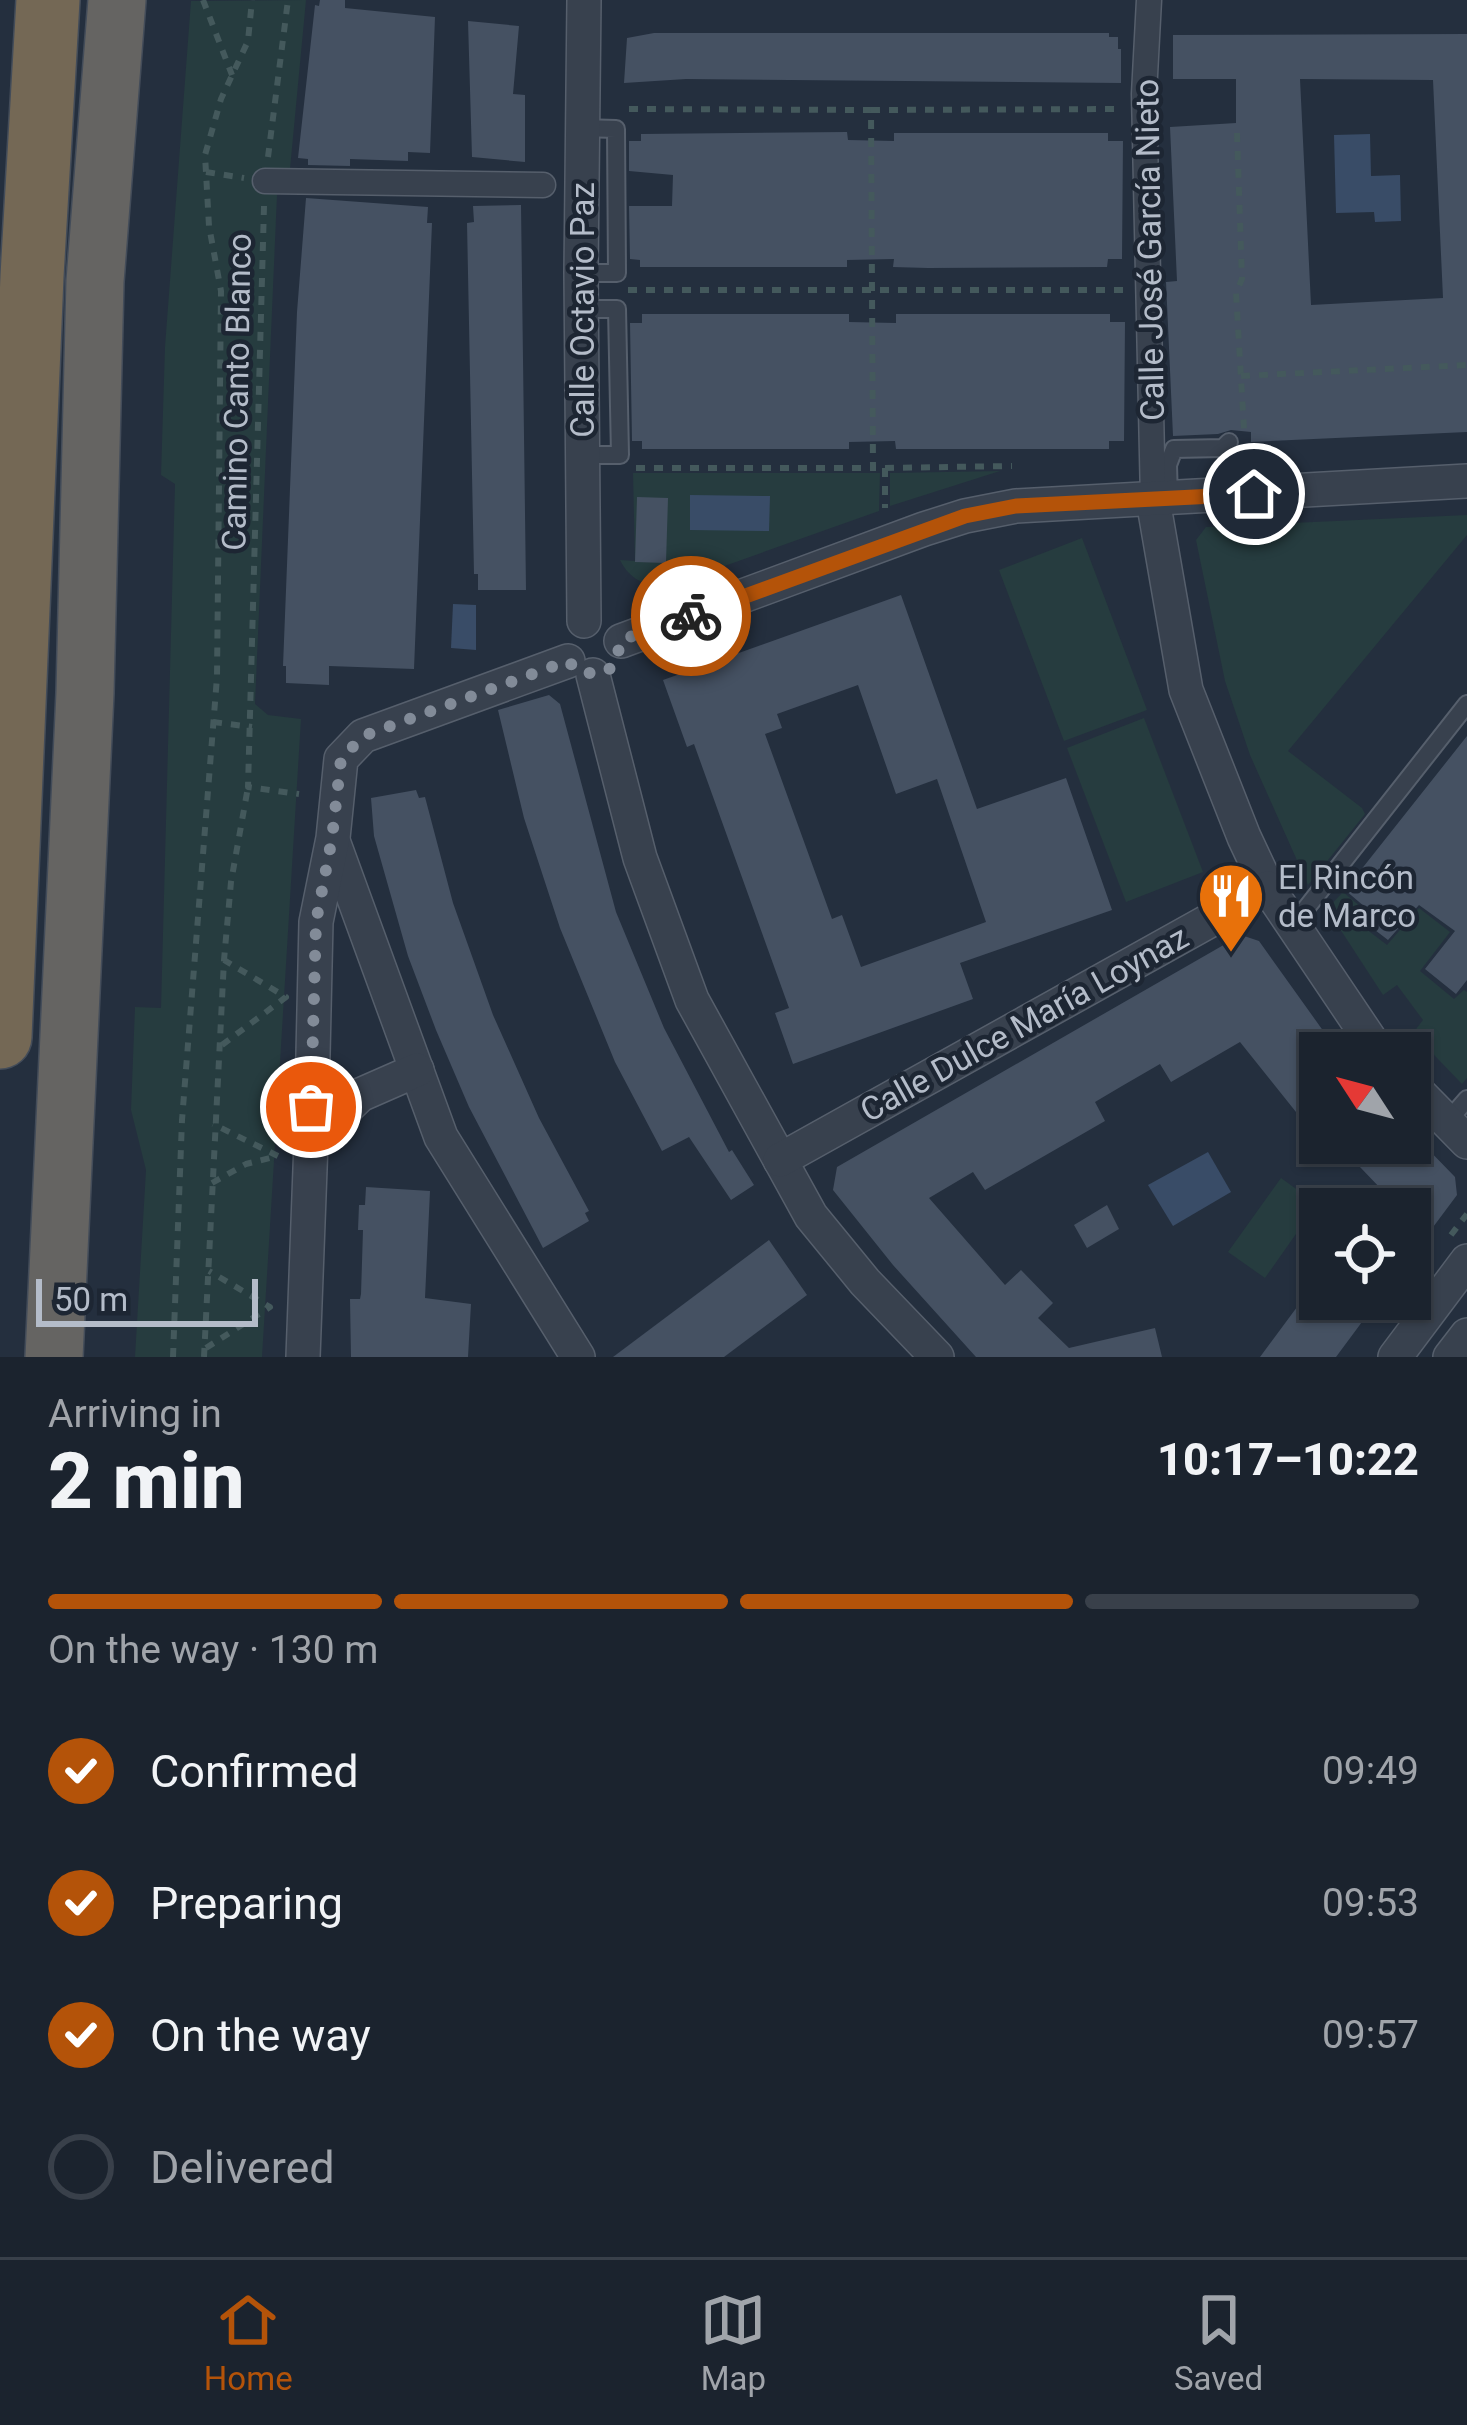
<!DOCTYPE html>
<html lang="en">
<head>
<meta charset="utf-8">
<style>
  body { margin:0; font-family:Roboto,sans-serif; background:#242b36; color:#f1f3f6; height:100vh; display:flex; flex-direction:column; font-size:45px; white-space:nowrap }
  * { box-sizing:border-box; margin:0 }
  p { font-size:39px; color:#a0a4aa }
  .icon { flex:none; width:66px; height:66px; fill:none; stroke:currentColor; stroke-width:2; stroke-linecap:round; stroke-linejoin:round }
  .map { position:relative; height:1357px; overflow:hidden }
  .details { display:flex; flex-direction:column; background:#1b232e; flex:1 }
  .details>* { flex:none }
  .needle { width:78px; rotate:306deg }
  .buttons { position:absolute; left:1299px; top:1032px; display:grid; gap:24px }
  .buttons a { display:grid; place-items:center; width:132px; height:132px; border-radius:0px; background:#1b232e; box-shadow:0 3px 9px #0004,0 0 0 3px #39404a; font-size:60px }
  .scale { position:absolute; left:36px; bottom:30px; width:222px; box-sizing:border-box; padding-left:12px; border:6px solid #b4bcc9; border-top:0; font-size:33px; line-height:42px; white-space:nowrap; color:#b4bcc9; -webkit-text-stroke:9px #1d2633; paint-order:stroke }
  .pin { position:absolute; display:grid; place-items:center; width:102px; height:102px; color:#fff; margin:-51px; border:6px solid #fff; border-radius:50%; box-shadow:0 3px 12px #0007 }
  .courier { position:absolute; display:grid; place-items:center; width:120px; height:120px; margin:-60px; border:9px solid #b45309; border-radius:50%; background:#fff; color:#222; box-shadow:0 3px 15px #0007 }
  .head em { font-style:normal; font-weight:800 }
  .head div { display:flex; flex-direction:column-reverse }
  .head { display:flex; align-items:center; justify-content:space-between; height:204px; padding:0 48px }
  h1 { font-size:78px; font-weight:800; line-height:90px }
  .bar { display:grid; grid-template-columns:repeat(4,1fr); gap:18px 12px; align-content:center; height:144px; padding:0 48px }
  .bar i { height:15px; border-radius:9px; background:#39404a }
  .bar .selected { background:#b45309 }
  .bar p { grid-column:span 4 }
  ol { padding:0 48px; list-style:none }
  li { display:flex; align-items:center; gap:36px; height:132px }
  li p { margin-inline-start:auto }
  li .icon { padding:12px; border-radius:50%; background:#b45309; color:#fff; stroke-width:4 }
  li:last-child { color:#a0a4aa }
  li i { width:66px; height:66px; border:6px solid #39404a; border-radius:50% }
  .tabs { display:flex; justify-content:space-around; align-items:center; height:168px; border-top:3px solid #39404a; background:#1b232e; font-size:33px; color:#a0a4aa }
  .tabs a { display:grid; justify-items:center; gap:6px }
  .tabs .selected { color:#b45309 }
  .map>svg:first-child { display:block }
</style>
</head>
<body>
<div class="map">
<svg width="1467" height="1357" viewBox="0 0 1467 1357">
  <rect width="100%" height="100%" fill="#242f3e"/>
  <!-- green -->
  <g fill="#263c3f">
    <polygon points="306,0 290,169 277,195 255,704 268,715 301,719 262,1357 135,1357 146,1170 131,1110 135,1007 161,1008 175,484 161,475 165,347 191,1"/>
    <polygon points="1000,471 890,506 890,473"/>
    <path d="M 633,473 L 880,473 L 879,511 L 668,586 C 646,587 630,580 620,560 L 635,561 Z"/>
    <polygon points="1467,515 1467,535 1288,751 1362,808 1365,814 1308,885 1250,755 1225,681 1196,540 1206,527"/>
    <polygon points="1082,538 1147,710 1064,741 999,570"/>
    <polygon points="1144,718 1203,872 1126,902 1067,748"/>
    <polygon points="1343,892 1361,907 1353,919 1387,945 1419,908 1450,932 1420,971 1454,999 1464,990 1467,992 1467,1078 1462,1084 1413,1033 1423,1020 1397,985 1383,995 1327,909"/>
    <polygon points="1281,1178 1317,1204 1265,1278 1228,1252"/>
  </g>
  <!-- water -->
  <g fill="#394c67">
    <polygon points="1370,134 1371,176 1400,175 1401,221 1375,222 1374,212 1336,213 1334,135"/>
    <polygon points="690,495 770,496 769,531 690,530"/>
    <polygon points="453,604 476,605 476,650 451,648"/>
    <polygon points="1208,1152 1231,1192 1173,1226 1148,1185"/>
  </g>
  <!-- building -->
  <g fill="#455162" fill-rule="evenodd">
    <polygon points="320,0 345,0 345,8 435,17 430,153 408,152 408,161 350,159 350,166 308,165 308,159 298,158 315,5 319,6"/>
    <polygon points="468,21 519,26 513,94 525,95 525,162 472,157"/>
    <polygon points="654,33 1109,33 1109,37 1118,37 1118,49 1121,49 1121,83 686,79 624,83 627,38"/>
    <path d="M 1467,34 L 1467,432 L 1251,442 L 1251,432 L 1231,430 L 1218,434 L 1173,436 L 1166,282 L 1177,281 L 1170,127 L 1236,123 L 1236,79 L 1173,79 L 1173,35 ZM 1300,79 L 1433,80 L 1443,298 L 1311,305 Z"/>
    <polygon points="847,132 848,140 894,141 894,133 1108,133 1108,141 1123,141 1122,259 1108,259 1107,267 928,268 893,267 894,259 847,260 847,267 640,267 640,260 630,259 629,206 672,206 673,175 629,171 629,141 641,141 641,134"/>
    <polygon points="306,198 428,207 427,223 432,223 414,669 329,666 329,685 286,683 286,666 283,666 297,312"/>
    <polygon points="521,205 526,590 478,590 478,574 474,574 467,223 474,222 473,206"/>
    <polygon points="642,314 849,314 849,322 896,323 896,314 1110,314 1110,322 1125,322 1124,441 1109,441 1109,449 896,449 895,441 849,442 849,449 642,449 642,441 632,441 630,323 642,323"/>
    <polygon points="637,497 668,498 666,563 635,562"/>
    <path d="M 901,595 L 977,809 L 1066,778 L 1112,910 L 960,963 L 973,999 L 793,1064 L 775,1013 L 789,1008 L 694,744 L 687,747 L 663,680 ZM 858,685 L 896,794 L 937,779 L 986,922 L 861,967 L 842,915 L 832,919 L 765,734 L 782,728 L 777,714 Z"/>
    <polygon points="549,695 560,704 616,912 664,1028 729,1152 732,1150 754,1185 731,1200 689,1137 662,1151 615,1062 560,928 524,818 498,710"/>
    <polygon points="1467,736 1467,980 1456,994 1425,969 1455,931 1419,905 1388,940 1358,917 1365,907 1345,890"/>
    <polygon points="416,790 419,798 425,797 453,903 493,1015 539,1118 589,1211 585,1213 589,1221 543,1248 469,1107 436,1030 408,956 374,836 371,798"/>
    <polygon points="1241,935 1259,941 1339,1053 1320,1053 1320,1142 1240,1042 1171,1082 1160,1064 1122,1086 1095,1102 1105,1121 985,1190 973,1172 929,1198 1005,1285 1021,1270 1053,1303 1038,1318 1069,1348 1155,1328 1162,1357 976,1357 893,1265 833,1190 837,1167"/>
    <polygon points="1337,1143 1422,1143 1455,1177 1457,1195 1410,1258 1410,1209 1369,1209 1383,1191"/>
    <polygon points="366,1187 430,1191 425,1298 471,1304 468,1357 351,1357 350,1299 360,1299 361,1294 363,1230 358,1230 359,1205 365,1205"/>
    <polygon points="1107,1205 1119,1229 1087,1248 1074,1225"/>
    <polygon points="769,1240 807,1295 724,1357 613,1357"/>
    <polygon points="1320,1276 1320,1299 1379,1299 1336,1357 1260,1357"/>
  </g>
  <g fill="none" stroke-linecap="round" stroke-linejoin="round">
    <!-- service casing -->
    <g stroke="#565f6c" stroke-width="20">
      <g id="service">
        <polyline points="581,273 617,273 616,129 581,128"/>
        <polyline points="581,309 617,309 620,455 582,455"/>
        <polyline points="1169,499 1168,465 1174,449 1223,448 1229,442"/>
        <polyline points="1293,925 1467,704"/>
        <polyline points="1447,1122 1467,1099"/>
      </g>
    </g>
    <!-- pedestrian casing -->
    <g stroke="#565f6c" stroke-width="27">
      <g id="pedestrian">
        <polyline points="1149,0 1144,94 1153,500"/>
        <polyline points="265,181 543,185"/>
      </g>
    </g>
    <!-- minor casing -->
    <g stroke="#565f6c" stroke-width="36">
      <g id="minor">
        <polyline points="584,0 581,273 584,621"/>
        <polyline points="1153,500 1186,690 1244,837 1268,888 1379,1053"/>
        <polyline points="621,641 924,529 965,516 1016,506 1467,481"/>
        <polyline points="593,675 640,858 692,1000 811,1216 865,1282 937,1357"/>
        <polyline points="333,841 441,1137 578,1357"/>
        <polyline points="1410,1084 1467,1142"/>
        <polyline points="311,1142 316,922 333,838 341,759 363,736 568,661"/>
        <polyline points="780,1160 1268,888"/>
        <polyline points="303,1357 311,1142 360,1095 417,1070"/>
        <polyline points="1395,1357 1467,1261"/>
        <polyline points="1450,1357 1467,1335"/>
      </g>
    </g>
    <!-- trunk casing -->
    <g stroke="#434c59" stroke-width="60">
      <polyline id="trunk" points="54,1357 85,693 95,281 117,0"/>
    </g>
    <!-- motorway casing -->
    <g stroke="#434c59" stroke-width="66">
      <polyline id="motorway" points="0,1037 32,276 48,0"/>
    </g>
    <!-- path -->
    <g stroke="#44595c" stroke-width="6" stroke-dasharray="9 9" stroke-linecap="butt">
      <polyline points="203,0 232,75"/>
      <polyline points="629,109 871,110 873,468 885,468 885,508"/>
      <polyline points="871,110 1120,109"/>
      <polyline points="1237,133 1242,279 1236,293 1244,429"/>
      <polyline points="268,157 288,0"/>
      <polyline points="206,172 244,178"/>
      <polyline points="264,206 248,787 299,794"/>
      <polyline points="628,290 1125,290"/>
      <polyline points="1241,376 1467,365"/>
      <polyline points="636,468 873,468"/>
      <polyline points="885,468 1012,466"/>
      <polyline points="213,722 252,727"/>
      <polyline points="222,1045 286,997 224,960"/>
      <polyline points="212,1183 246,1164 278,1156 213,1124"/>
      <polyline points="1451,1235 1467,1214"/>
      <polyline points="206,1348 270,1307 209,1271"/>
      <polyline points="173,1357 182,1120 217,677 221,291 209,226 205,155 221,99 248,41 252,0"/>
      <polyline points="204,1357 224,960 231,882 248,787"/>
    </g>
    <!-- service -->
    <use href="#service" stroke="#38414e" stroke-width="16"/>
    <!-- pedestrian -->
    <use href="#pedestrian" stroke="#38414e" stroke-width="24"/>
    <!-- minor -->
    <use href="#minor" stroke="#38414e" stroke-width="33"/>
    <!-- trunk -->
    <use href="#trunk" stroke="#656462" stroke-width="57"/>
    <!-- motorway -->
    <use href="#motorway" stroke="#746855" stroke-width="63"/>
  </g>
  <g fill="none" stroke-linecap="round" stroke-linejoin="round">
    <!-- done -->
    <polyline stroke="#828b98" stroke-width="12" stroke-dasharray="0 21.6" points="311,1107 316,922 332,838 341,759 363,736 568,661 579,672 602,674 615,665 621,640 691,616"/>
    <!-- route -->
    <polyline stroke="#b45309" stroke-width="15" points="691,616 965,516 1016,506 1254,494"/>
  </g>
  <!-- icons -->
  <defs>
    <g id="restaurant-pin" transform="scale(3.45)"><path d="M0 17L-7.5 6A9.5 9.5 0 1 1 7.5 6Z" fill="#e8710a" stroke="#1d2633"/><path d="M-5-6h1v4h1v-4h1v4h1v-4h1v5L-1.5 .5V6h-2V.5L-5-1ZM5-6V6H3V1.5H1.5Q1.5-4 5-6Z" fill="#fff"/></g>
  </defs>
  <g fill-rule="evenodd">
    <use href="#restaurant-pin" x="1231" y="896"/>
  </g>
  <g text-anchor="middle" stroke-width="9" stroke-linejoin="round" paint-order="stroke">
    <!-- street labels -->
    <g font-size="33" fill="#b4bcc9" stroke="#1d2633">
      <text transform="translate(1149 250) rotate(-91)" y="12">Calle José García Nieto</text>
      <text transform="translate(582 310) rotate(-90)" y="12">Calle Octavio Paz</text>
      <text transform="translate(236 392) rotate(-89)" y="12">Camino Canto Blanco</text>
      <text transform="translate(1024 1023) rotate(-29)" y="12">Calle Dulce María Loynaz</text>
    </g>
    <!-- poi labels -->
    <g font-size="33" fill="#b4bcc9" stroke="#1d2633" text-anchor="start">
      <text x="1278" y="889">El Rincón<tspan x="1278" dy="38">de Marco</tspan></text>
    </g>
  </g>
</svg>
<div class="buttons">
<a><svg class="needle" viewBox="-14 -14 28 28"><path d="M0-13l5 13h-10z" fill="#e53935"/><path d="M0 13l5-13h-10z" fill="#a0a4aa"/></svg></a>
<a><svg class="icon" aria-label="locate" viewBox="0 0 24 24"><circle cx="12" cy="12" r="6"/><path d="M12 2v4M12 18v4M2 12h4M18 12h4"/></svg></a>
</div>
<div class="scale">50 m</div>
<div class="pin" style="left:311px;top:1107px;background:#ea580c"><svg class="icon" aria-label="bag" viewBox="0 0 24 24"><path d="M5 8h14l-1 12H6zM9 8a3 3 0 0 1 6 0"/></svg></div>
<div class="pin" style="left:1254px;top:494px;background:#1f2937"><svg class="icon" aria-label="home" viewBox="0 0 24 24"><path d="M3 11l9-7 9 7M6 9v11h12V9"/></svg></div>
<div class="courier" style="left:691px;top:616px"><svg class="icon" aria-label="bike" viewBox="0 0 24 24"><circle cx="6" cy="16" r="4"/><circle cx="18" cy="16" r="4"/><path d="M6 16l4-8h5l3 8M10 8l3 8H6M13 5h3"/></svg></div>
</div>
<section class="details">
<div class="head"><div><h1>2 min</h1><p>Arriving in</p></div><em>10:17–10:22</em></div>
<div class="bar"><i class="selected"></i><i class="selected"></i><i class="selected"></i><i></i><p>On the way · 130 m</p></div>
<ol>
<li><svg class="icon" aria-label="check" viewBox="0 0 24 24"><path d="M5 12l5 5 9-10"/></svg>Confirmed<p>09:49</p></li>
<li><svg class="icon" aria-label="check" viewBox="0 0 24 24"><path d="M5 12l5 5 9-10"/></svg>Preparing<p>09:53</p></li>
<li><svg class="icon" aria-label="check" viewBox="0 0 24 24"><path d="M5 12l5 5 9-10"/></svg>On the way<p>09:57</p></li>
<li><i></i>Delivered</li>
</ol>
</section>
<nav class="tabs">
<a class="selected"><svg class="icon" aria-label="home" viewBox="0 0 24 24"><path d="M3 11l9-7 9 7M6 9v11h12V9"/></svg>Home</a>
<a><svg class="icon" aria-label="map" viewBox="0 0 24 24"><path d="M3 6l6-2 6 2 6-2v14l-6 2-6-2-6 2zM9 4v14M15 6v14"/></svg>Map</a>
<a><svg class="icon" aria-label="saved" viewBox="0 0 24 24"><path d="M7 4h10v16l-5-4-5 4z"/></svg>Saved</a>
</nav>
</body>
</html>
